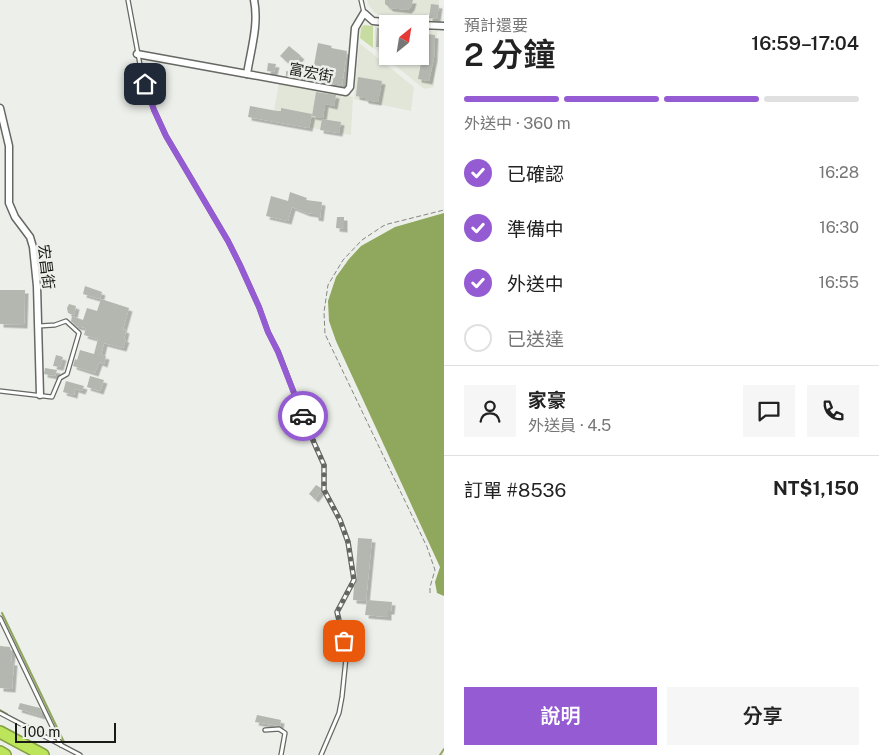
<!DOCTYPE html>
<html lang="zh-TW">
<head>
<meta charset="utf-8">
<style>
  body { margin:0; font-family:"Public Sans","Noto Sans TC",sans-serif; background:#f6f6f6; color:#222; height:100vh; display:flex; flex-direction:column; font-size:19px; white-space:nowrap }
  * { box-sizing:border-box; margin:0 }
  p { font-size:16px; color:#767676 }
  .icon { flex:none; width:28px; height:28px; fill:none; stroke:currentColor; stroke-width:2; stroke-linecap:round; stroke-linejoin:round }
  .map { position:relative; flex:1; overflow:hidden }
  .drawer { display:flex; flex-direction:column; background:#fff; width:435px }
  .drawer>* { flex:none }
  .needle { width:32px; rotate:30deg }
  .controls { position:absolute; left:379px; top:15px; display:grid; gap:10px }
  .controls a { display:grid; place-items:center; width:50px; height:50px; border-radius:0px; background:#fff; box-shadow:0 1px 4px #0004; font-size:25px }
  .scale { position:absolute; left:15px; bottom:12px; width:101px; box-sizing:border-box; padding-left:5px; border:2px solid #1a1b19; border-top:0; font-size:14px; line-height:18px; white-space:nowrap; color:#1a1b19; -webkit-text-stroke:4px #edf0ea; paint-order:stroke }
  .pin { position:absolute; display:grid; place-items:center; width:42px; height:42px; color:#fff; margin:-21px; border-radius:10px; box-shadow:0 2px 8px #0006 }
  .courier { position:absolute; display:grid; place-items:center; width:50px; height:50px; margin:-25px; border:4px solid #955bd3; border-radius:50%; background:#fff; color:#222; box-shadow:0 1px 6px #0007 }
  .overview em { font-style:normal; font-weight:600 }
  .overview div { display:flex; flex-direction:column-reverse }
  .overview { display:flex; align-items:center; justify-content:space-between; height:85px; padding:0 20px }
  h1 { font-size:32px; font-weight:600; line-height:38px }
  .bar { display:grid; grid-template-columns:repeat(4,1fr); gap:8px 5px; align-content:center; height:60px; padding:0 20px }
  .bar i { height:6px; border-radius:4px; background:#e0e0e0 }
  .bar .current { background:#955bd3 }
  .bar p { grid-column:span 4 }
  .line { display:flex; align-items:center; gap:12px; padding:0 20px; border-top:1px solid #e0e0e0 }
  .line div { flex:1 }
  .round { display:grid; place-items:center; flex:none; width:52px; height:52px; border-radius:0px; background:#f6f6f6 }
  ol { padding:0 20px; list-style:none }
  li { display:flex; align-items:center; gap:15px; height:55px }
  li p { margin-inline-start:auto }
  li .icon { padding:5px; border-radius:50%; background:#955bd3; color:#fff; stroke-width:4 }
  li:last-child { color:#767676 }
  li i { width:28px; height:28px; border:2px solid #e0e0e0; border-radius:50% }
  .button { display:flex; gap:10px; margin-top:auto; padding:10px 20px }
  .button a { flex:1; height:58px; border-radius:0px; background:#955bd3; color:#fff; font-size:20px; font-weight:600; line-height:58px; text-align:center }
  .button a+a { background:#f6f6f6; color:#222 }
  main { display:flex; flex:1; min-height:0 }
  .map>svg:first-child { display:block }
</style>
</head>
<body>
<main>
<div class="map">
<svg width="444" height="755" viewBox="0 0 444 755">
  <defs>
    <filter id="shadow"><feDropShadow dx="3.5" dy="3.5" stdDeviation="0" flood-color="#0004"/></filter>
  </defs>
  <rect width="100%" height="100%" fill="#edf0ea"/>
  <!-- built -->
  <g fill="#e1e6d9">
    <polygon points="367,0 439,0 438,22 383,17 375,13 368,4"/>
    <polygon points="375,26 387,27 388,56 420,56 420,29 437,31 434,87 424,89 374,48"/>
    <polygon points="359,43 414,87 411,111 354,99"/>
    <polygon points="279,83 353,97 351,135 272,121"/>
  </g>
  <!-- green -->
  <polygon fill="#c7dca0" points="364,25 373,26 373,48 360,38 361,28"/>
  <!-- water -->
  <polygon fill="#90a75e" points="444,213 444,596 437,593 435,582 440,567 336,341 329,321 328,301 336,277 349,259 361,246 395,227"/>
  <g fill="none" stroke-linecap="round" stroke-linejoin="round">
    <!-- stream -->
    <g stroke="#90a75e" stroke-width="2">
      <polyline points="2,613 64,742"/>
      <polyline points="0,710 7,714"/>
      <polyline points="440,755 444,749"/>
    </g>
  </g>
  <!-- building -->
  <g fill="#b4b6b0" filter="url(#shadow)">
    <polygon points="385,0 413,0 411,7 408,10 390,8 385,4"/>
    <polygon points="431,4 439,5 437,19 429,18"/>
    <polygon points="377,28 388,29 388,47 376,47"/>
    <polygon points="427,34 435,35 434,58 429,81 418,79 422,58 426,59"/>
    <polygon points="318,43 332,46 331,48 347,51 342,86 286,76 286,71 303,75 280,56 289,46 301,56 292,66 313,70"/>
    <polygon points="268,63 276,64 274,72 267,71"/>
    <polygon points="358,77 382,81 378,102 365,100 365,98 356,96"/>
    <polygon points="316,92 336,95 334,106 325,104 323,118 312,116"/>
    <polygon points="250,106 277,111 281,111 281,108 312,114 309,128 248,117"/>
    <polygon points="322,119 341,122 339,133 320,130"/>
    <polygon points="290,192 307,198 306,200 322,202 320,218 315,217 315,214 307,213 292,207 288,221 266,216 271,196 288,201"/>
    <polygon points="337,217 344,217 344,229 336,228"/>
    <polygon points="85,286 102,292 100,299 83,294"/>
    <polygon points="0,290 25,290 24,325 0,324"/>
    <polygon points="101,299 129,308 123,329 126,330 124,339 126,339 123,348 104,343 101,355 106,356 104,364 99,362 95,373 73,366 75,359 77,360 80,350 94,354 98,339 84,335 86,328 76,326 71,321 72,316 83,320 87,308 97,311"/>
    <polygon points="69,304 76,306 74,315 68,313 67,308"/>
    <polygon points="56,355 63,357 60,367 53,366"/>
    <polygon points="45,368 57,370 55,376 44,374"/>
    <polygon points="90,376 104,380 100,391 87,387"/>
    <polygon points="66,381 84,386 82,391 75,389 74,395 63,392"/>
    <polygon points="316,485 321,488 321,491 315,499 309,494"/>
    <polygon points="358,538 372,539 366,601 353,600 354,586 357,580 356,570"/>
    <polygon points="367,600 392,602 391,611 388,611 388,617 365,615"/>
    <polygon points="0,646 10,647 11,651 12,652 11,662 14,662 12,689 0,688"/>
    <polygon points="20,703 40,708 42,714 42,716 18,709"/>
    <polygon points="257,715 281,720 280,726 255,722"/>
  </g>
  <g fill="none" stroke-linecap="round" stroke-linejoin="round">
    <!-- service casing -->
    <g stroke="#666863" stroke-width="5.5">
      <g id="service">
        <polyline points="128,0 141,70 154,110 166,136 228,241 240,265 259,307 268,332 278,351 307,427 324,465 324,490 340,520 348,542 354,580 337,612 344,641 346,658 342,697 339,713 321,755"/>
        <polyline points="361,0 364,13"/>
        <polyline points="0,391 52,397 60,378 67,374 79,333 66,321 55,325 39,326"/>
        <polyline points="0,618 61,745"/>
        <polyline points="0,713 80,755"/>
        <polyline points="265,730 279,729 285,733 281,755"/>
      </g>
    </g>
    <!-- minor casing -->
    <g stroke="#666863" stroke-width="9">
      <g id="minor">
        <path d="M 254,0 C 259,24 251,49 247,74 L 346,92 L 350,87 L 355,28 L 364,13 L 373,21 L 407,24"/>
        <polyline points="420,25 444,26"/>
        <polyline points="137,54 247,74"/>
        <polyline points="0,108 9,146 9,203 15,217 30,237 33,247 37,286 40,395"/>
      </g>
    </g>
    <!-- motorway casing -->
    <g stroke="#849e44" stroke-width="14">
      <g id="motorway">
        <polyline points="0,732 43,755"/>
        <polyline points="0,752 5,755"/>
      </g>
    </g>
    <!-- path -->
    <polyline stroke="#848682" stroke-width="1" stroke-dasharray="5 2.5" stroke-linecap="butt" points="430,593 430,587 435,570 427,547 325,334 324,312 328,285 343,260 362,240 383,226 388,224 444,210"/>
    <!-- service -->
    <use href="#service" stroke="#fff" stroke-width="3"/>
    <!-- minor -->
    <use href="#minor" stroke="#fff" stroke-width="6"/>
    <!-- motorway -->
    <use href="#motorway" stroke="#bde55b" stroke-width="11"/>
  </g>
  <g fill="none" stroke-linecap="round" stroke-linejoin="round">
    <!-- done -->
    <polyline stroke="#646662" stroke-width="5" stroke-dasharray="0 9" points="303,416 324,465 324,490 340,520 348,542 354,580 337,612 344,641"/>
    <!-- route -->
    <polyline stroke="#955bd3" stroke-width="6" points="145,84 154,110 166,136 228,241 240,265 259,307 268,332 278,352 303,416"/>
  </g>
  <g text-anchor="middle" stroke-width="5" stroke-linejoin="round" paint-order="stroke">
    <!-- street labels -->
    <g font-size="15" fill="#1a1b19" stroke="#edf0ea">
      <text transform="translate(311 73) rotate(11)" y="5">富宏街</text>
      <text transform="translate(46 267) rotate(83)" y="5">宏昌街</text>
    </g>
  </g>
</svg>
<div class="controls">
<a><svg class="needle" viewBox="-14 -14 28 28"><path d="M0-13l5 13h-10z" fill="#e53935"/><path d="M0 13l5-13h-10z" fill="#767676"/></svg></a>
</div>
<div class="scale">100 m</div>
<div class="pin" style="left:344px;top:641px;background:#ea580c"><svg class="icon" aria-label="bag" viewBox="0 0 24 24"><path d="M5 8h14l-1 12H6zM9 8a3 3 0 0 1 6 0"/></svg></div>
<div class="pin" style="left:145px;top:84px;background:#1f2937"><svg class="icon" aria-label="home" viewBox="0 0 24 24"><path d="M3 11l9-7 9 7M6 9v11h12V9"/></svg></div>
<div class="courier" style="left:303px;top:416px"><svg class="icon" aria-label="car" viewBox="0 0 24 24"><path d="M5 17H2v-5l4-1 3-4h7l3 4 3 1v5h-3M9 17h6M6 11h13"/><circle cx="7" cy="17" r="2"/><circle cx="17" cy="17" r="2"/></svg></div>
</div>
<section class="drawer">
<div class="overview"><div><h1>2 分鐘</h1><p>預計還要</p></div><em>16:59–17:04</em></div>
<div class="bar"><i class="current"></i><i class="current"></i><i class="current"></i><i></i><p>外送中 · 360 m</p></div>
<ol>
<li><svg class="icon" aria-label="check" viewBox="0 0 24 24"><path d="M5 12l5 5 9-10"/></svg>已確認<p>16:28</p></li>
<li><svg class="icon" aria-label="check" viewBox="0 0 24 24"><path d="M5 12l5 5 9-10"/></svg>準備中<p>16:30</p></li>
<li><svg class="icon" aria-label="check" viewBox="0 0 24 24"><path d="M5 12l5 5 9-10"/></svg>外送中<p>16:55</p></li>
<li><i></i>已送達</li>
</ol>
<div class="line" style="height:90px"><a class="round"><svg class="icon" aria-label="person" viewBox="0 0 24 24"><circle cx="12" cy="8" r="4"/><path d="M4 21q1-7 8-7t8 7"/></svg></a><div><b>家豪</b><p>外送員 · 4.5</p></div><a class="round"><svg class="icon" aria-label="chat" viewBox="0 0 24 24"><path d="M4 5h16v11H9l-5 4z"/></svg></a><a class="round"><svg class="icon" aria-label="phone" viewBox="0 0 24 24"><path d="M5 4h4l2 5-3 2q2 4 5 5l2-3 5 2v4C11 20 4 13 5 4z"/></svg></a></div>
<div class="line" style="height:65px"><div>訂單 #8536</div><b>NT$1,150</b></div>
<div class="button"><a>說明</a><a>分享</a></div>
</section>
</main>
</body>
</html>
